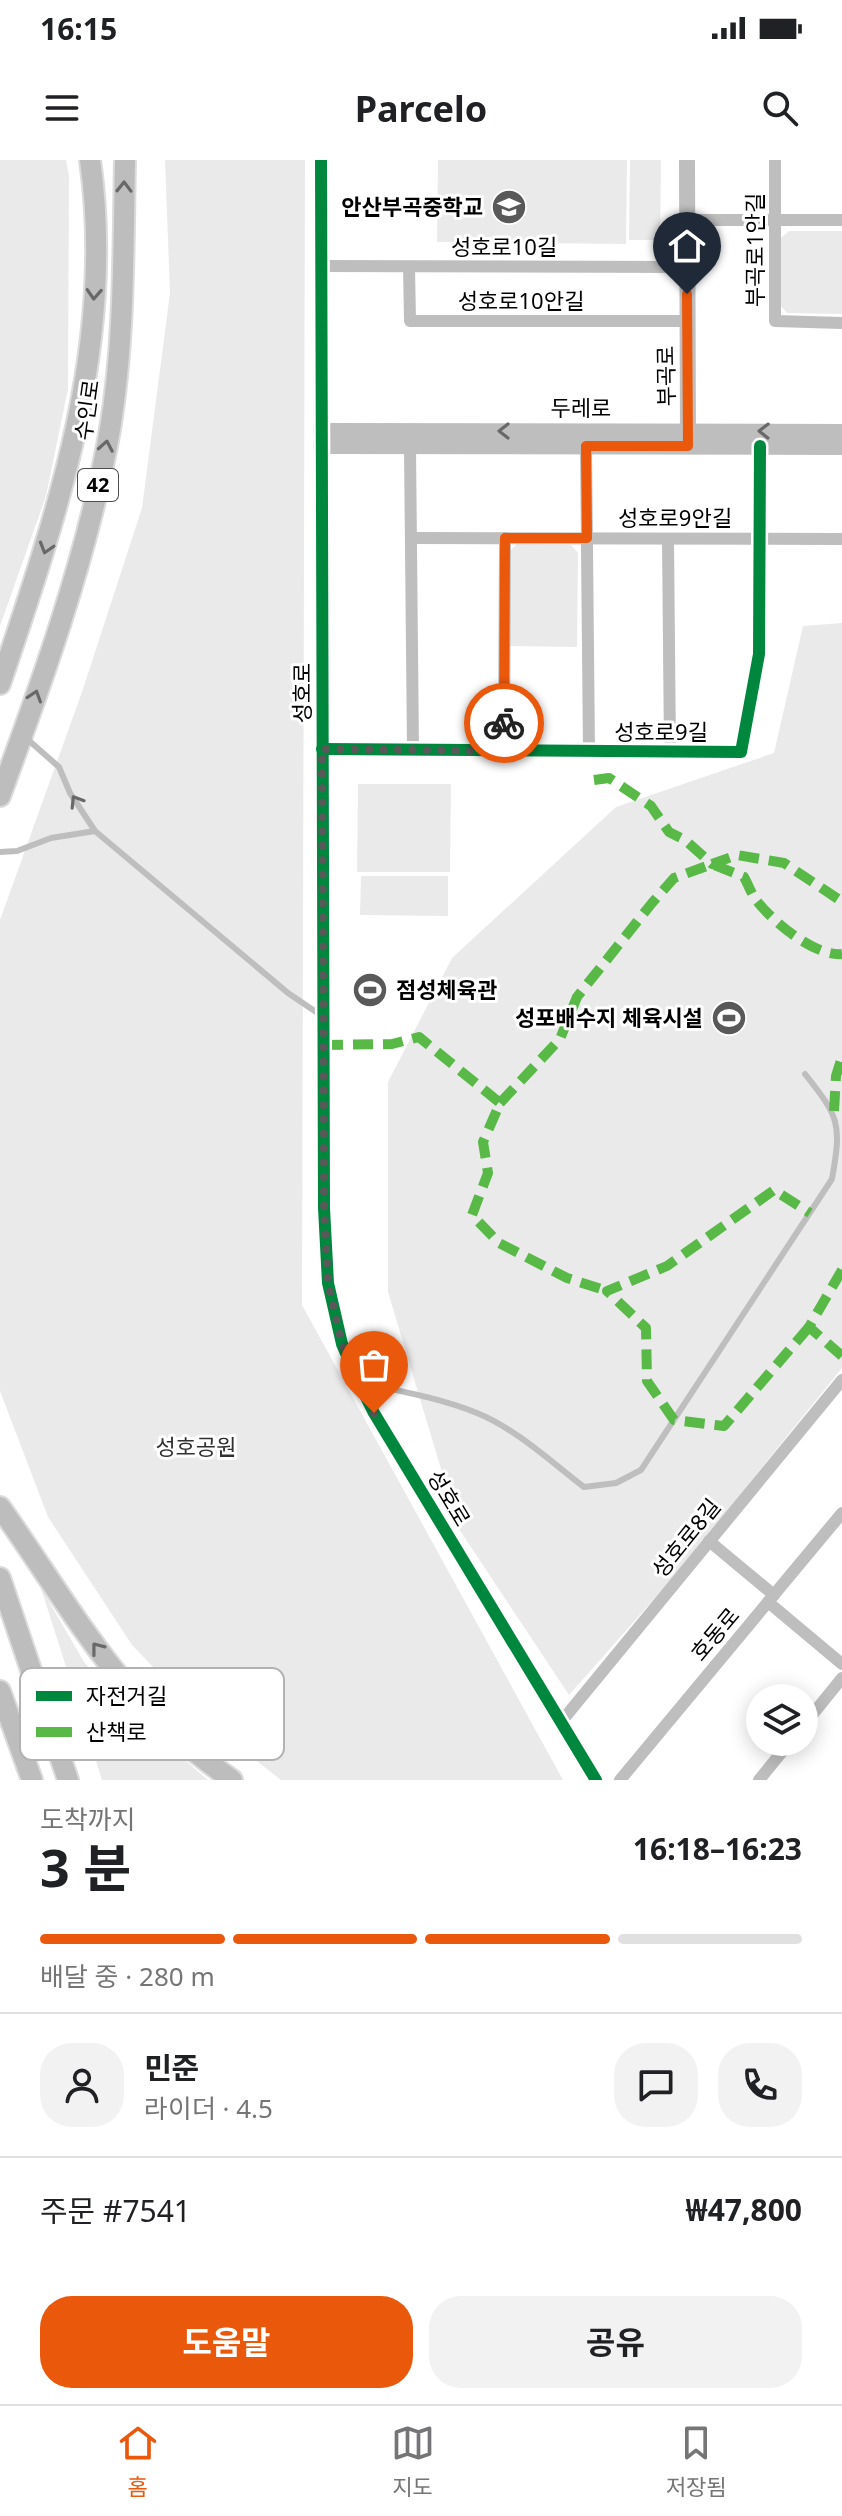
<!DOCTYPE html>
<html lang="ko">
<head>
<meta charset="utf-8">
<style>
  body { margin:0; font-family:"Noto Sans","Noto Sans KR",sans-serif; background:#f2f2f2; color:#202124; height:100vh; display:flex; flex-direction:column; font-size:30px; white-space:nowrap }
  * { box-sizing:border-box; margin:0 }
  p { font-size:26px; color:#757577 }
  .icon { flex:none; width:44px; height:44px; fill:none; stroke:currentColor; stroke-width:2; stroke-linecap:round; stroke-linejoin:round }
  .map { position:relative; height:1620px; overflow:hidden }
  .sheet { display:flex; flex-direction:column; background:#fff; flex:1 }
  .sheet>* { flex:none }
  .controls { position:absolute; left:746px; top:1524px; display:grid; gap:16px }
  .controls a { display:grid; place-items:center; width:72px; height:72px; border-radius:50%; background:#fff; box-shadow:0 4px 20px #0003; font-size:40px }
  .pin { position:absolute; display:grid; place-items:center; width:68px; height:68px; color:#fff; margin:-82px -34px; border-radius:50% 50% 50% 0; rotate:-45deg; box-shadow:0 0 8px #0007 }
  .pin .icon { rotate:45deg }
  .courier { position:absolute; display:grid; place-items:center; width:80px; height:80px; margin:-40px; border:6px solid #ea580c; border-radius:50%; background:#fff; color:#222; box-shadow:0 2px 10px #0007 }
  .headline em { font-style:normal; font-weight:700 }
  .headline div { display:flex; flex-direction:column-reverse }
  .headline { display:flex; align-items:center; justify-content:space-between; height:136px; padding:0 40px }
  h1 { font-size:52px; font-weight:700; line-height:60px }
  .bar { display:grid; grid-template-columns:repeat(4,1fr); gap:12px 8px; align-content:center; height:96px; padding:0 40px }
  .bar i { height:10px; border-radius:6px; background:#e0e0e0 }
  .bar .selected { background:#ea580c }
  .bar p { grid-column:span 4 }
  .line { display:flex; align-items:center; gap:20px; padding:0 40px; border-top:2px solid #e0e0e0 }
  .line div { flex:1 }
  .round { display:grid; place-items:center; flex:none; width:84px; height:84px; border-radius:32px; background:#f2f2f2 }
  .cta { display:flex; gap:16px; margin-top:auto; padding:16px 40px }
  .cta a { flex:1; height:92px; border-radius:32px; background:#ea580c; color:#fff; font-size:32px; font-weight:700; line-height:92px; text-align:center }
  .cta a+a { background:#f2f2f2; color:#202124 }
  .status { display:flex; justify-content:space-between; align-items:center; height:56px; padding:0 40px; background:#fff; direction:ltr }
  .status svg { height:22px; fill:currentColor }
  header { display:flex; justify-content:space-between; align-items:center; height:104px; padding:0 40px; background:#fff; font-size:36px; font-weight:700 }
  .dock { display:flex; justify-content:space-around; align-items:center; height:112px; border-top:2px solid #e0e0e0; background:#fff; font-size:22px; color:#757577 }
  .dock a { display:grid; justify-items:center; gap:4px }
  .dock .selected { color:#ea580c }
  .map>svg:first-child { display:block }
</style>
</head>
<body>
<div class="status"><b>16:15</b><svg viewBox="0 0 49 12"><path d="M0 12V9h3v3zM5 12V6h3v6zM10 12V3h3v9zM15 12V0h3v12zM26 1h20v11H26zM47 4h2v5h-2z"/></svg></div>
<header><svg class="icon" aria-label="menu" viewBox="0 0 24 24"><path d="M4 6h16M4 12h16M4 18h16"/></svg>Parcelo<svg class="icon" aria-label="search" viewBox="0 0 24 24"><circle cx="10" cy="10" r="6"/><path d="M15 15l6 6"/></svg></header>
<div class="map">
<svg width="842" height="1620" viewBox="0 0 842 1620">
  <rect width="100%" height="100%" fill="#fff"/>
  <!-- green -->
  <g fill="#eaeaea">
    <polygon points="0,0 66,0 69,16 68,229 46,336 0,466"/>
    <polygon points="165,0 305,0 302,1145 563,1620 281,1620 202,1558 132,1485 48,1357 0,1231 0,760 82,532 142,348 170,133"/>
    <polygon points="438,0 627,0 626,84 437,82"/>
    <polygon points="630,0 661,0 660,80 629,80"/>
    <polygon points="789,71 842,71 842,154 787,153 780,145 781,78"/>
    <polygon points="517,384 571,385 578,393 577,487 508,486 509,392"/>
    <polygon points="842,463 842,1208 676,1414 569,1535 459,1369 388,1132 388,922 452,798 616,647 774,593 803,466"/>
    <polygon points="358,624 451,624 450,712 357,712"/>
    <polygon points="361,716 448,716 448,756 360,755"/>
    <polygon points="41,1428 84,1502 126,1549 208,1620 102,1620"/>
  </g>
  <g fill="none" stroke-linecap="round" stroke-linejoin="round">
    <!-- trunk casing -->
    <g stroke="#dbdbdb" stroke-width="24">
      <g id="trunk">
        <path d="M 0,524 C 57,355 116,182 90,0"/>
        <path d="M 0,636 C 42,522 84,405 107,286 C 125,191 123,96 125,0"/>
        <path d="M 0,1347 C 44,1409 82,1474 131,1531 C 160,1565 196,1594 232,1620"/>
        <polyline points="0,1418 68,1620"/>
        <polyline points="0,1531 32,1620"/>
      </g>
    </g>
    <!-- service -->
    <g stroke="#bebebe" stroke-width="6">
      <polyline points="95,671 288,833 322,856"/>
      <polyline points="0,692 17,691 51,678 95,671 70,633 59,607 26,578"/>
      <path d="M 362,1223 C 400,1231 440,1238 477,1253 C 516,1269 550,1301 584,1327 L 616,1323 L 641,1310 L 832,1019 C 842,963 839,957 805,914"/>
    </g>
    <!-- minor -->
    <g stroke="#bebebe" stroke-width="12">
      <polyline points="775,0 775,161 842,163"/>
      <polyline points="687,60 842,60"/>
      <polyline points="321,106 686,107"/>
      <polyline points="409,107 410,161 687,161"/>
      <polyline points="586,286 589,592"/>
      <polyline points="410,287 413,590"/>
      <polyline points="411,378 842,379"/>
      <polyline points="668,379 670,592"/>
      <polyline points="322,589 741,592 759,494 760,286"/>
      <polyline points="504,591 505,378"/>
      <polyline points="709,1381 774,1435"/>
      <polyline points="768,1442 842,1504"/>
      <polyline points="561,1562 842,1220"/>
      <polyline points="804,1565 842,1518"/>
      <polyline points="620,1620 842,1353"/>
      <polyline points="759,1620 790,1582"/>
    </g>
    <!-- tertiary -->
    <g stroke="#bebebe" stroke-width="16">
      <polyline points="321,0 324,1048 328,1123 342,1184 359,1223 374,1253 596,1620"/>
      <polyline points="687,0 688,278"/>
      <polyline points="321,271 842,272"/>
      <polyline points="321,286 842,287"/>
    </g>
    <!-- trunk -->
    <use href="#trunk" stroke="#bdbdbd" stroke-width="20"/>
    <!-- quiet -->
    <g stroke="#58b947" stroke-width="10" stroke-dasharray="20 10" stroke-linecap="butt">
      <polyline points="594,620 609,618 651,646 669,672 685,680 712,704 737,695 784,703 838,739 842,738"/>
      <polyline points="323,885 392,884 419,877 500,943 483,982 488,1013 472,1055 499,1083 567,1118 607,1131"/>
      <path d="M 500,943 L 560,879 L 577,837 L 652,743 L 674,718 L 712,704 L 744,717 C 748,724 751,733 756,740 C 772,761 815,797 842,794"/>
      <polyline points="834,951 836,916 842,897"/>
      <polyline points="842,1110 809,1167 842,1196"/>
      <polyline points="809,1167 724,1266 674,1260 647,1221 646,1168 607,1131 667,1106 774,1030 810,1053"/>
    </g>
    <!-- cycleway casing -->
    <g stroke="#fff" stroke-width="17">
      <g id="cycleway">
        <polyline points="321,0 324,1048 328,1123 342,1184 359,1223 374,1253 596,1620"/>
        <polyline points="322,589 741,592 759,494 760,286"/>
      </g>
    </g>
    <!-- cycleway -->
    <use href="#cycleway" stroke="#00873e" stroke-width="12"/>
  </g>
  <!-- one-way arrows -->
  <defs><path id="oneway-chevron" d="M-2-3.5L2.5 0L-2 3.5" fill="none" stroke-width="1.6" stroke-linecap="round" stroke-linejoin="round" transform="scale(2)"/></defs>
  <g stroke="#686868">
    <use href="#oneway-chevron" transform="translate(124 27) rotate(-89)"/>
    <use href="#oneway-chevron" transform="translate(94 134) rotate(93)"/>
    <use href="#oneway-chevron" transform="translate(504 271) rotate(180)"/>
    <use href="#oneway-chevron" transform="translate(764 271) rotate(-179)"/>
    <use href="#oneway-chevron" transform="translate(106 286) rotate(-80)"/>
    <use href="#oneway-chevron" transform="translate(46 388) rotate(107)"/>
    <use href="#oneway-chevron" transform="translate(35 536) rotate(-72)"/>
    <use href="#oneway-chevron" transform="translate(76 641) rotate(-122)"/>
    <use href="#oneway-chevron" transform="translate(97 1488) rotate(-128)"/>
  </g>
  <g fill="none" stroke-linecap="round" stroke-linejoin="round">
    <!-- done -->
    <polyline stroke="#595959" stroke-width="8" stroke-dasharray="0 14.4" points="374,1253 342,1184 328,1123 324,1048 322,589 504,591 504,563"/>
    <!-- route -->
    <polyline stroke="#ea580c" stroke-width="10" points="504,563 505,378 587,378 586,286 688,286 687,134"/>
  </g>
  <!-- icons -->
  <defs>
    <g id="school-disc" transform="scale(1.8)"><circle r="9.5" fill="#595959" stroke="#fff"/><path d="M0-5L7-2L0 1L-7-2ZM-4 1L0 2.5L4 1V4Q0 6-4 4Z" fill="#fff"/></g>
    <g id="stadium-disc" transform="scale(1.8)"><circle r="9.5" fill="#595959" stroke="#fff"/><path d="M0-5a6.5 5 0 1 0 0 10a6.5 5 0 1 0 0-10ZM-3.5-1.8h7v3.6h-7Z" fill="#fff"/></g>
  </defs>
  <g fill-rule="evenodd">
    <use href="#school-disc" x="509" y="47"/>
    <use href="#stadium-disc" x="370" y="830"/>
    <use href="#stadium-disc" x="729" y="858"/>
  </g>
  <g text-anchor="middle" stroke-width="6" stroke-linejoin="round" paint-order="stroke">
    <!-- shield labels -->
    <rect fill="#fff" stroke="#4c4c4c" stroke-width="2" x="78" y="309" width="40" height="32" rx="6"/>
    <g font-size="20" font-weight="bold" fill="#000">
      <text x="98" y="332">42</text>
    </g>
    <!-- poi labels -->
    <g font-size="22" font-weight="bold" fill="#000" stroke="#fff" text-anchor="end">
      <text x="483" y="55">안산부곡중학교</text>
      <text x="396" y="838" text-anchor="start">점성체육관</text>
      <text x="703" y="866">성포배수지 체육시설</text>
    </g>
    <!-- street labels -->
    <g font-size="22" fill="#000" stroke="#fff">
      <text x="504" y="95">성호로10길</text>
      <text transform="translate(755 90) rotate(-90)" y="8">부곡로1안길</text>
      <text x="521" y="149">성호로10안길</text>
      <text transform="translate(666 216) rotate(-91)" y="8">부곡로</text>
      <text x="581" y="256">두레로</text>
      <text transform="translate(87 250) rotate(-82)" y="8">수인로</text>
      <text x="675" y="366">성호로9안길</text>
      <text transform="translate(302 533) rotate(-90)" y="8">성호로</text>
      <text x="661" y="580">성호로9길</text>
      <text transform="translate(449 1338) rotate(59)" y="8">성호로</text>
      <text transform="translate(686 1378) rotate(-51)" y="8">성호로8길</text>
      <text transform="translate(715 1474) rotate(-50)" y="8">호동로</text>
    </g>
    <!-- park labels -->
    <g font-size="22" fill="#303030" stroke="#fff">
      <text x="196" y="1295">성호공원</text>
    </g>
  </g>
  <!-- legend -->
  <rect x="20" y="1508" width="264" height="92" rx="12" fill="#fff" stroke="#b2b2b2" stroke-width="2"/>
  <rect x="36" y="1531" width="36" height="10" fill="#00873e"/>
  <rect x="36" y="1567" width="36" height="10" fill="#58b947"/>
  <g font-size="22" fill="#000">
    <text x="86" y="1544">자전거길</text>
    <text x="86" y="1580">산책로</text>
  </g>
</svg>
<div class="controls">
<a><svg class="icon" aria-label="layers" viewBox="0 0 24 24"><path d="M12 4l9 5-9 5-9-5zM3 14l9 5 9-5"/></svg></a>
</div>
<div class="pin" style="left:374px;top:1253px;background:#ea580c"><svg class="icon" aria-label="bag" viewBox="0 0 24 24"><path d="M5 8h14l-1 12H6zM9 8a3 3 0 0 1 6 0"/></svg></div>
<div class="pin" style="left:687px;top:134px;background:#1f2937"><svg class="icon" aria-label="home" viewBox="0 0 24 24"><path d="M3 11l9-7 9 7M6 9v11h12V9"/></svg></div>
<div class="courier" style="left:504px;top:563px"><svg class="icon" aria-label="bike" viewBox="0 0 24 24"><circle cx="6" cy="16" r="4"/><circle cx="18" cy="16" r="4"/><path d="M6 16l4-8h5l3 8M10 8l3 8H6M13 5h3"/></svg></div>
</div>
<section class="sheet">
<div class="headline"><div><h1>3 분</h1><p>도착까지</p></div><em>16:18–16:23</em></div>
<div class="bar"><i class="selected"></i><i class="selected"></i><i class="selected"></i><i></i><p>배달 중 · 280 m</p></div>
<div class="line" style="height:144px"><a class="round"><svg class="icon" aria-label="person" viewBox="0 0 24 24"><circle cx="12" cy="8" r="4"/><path d="M4 21q1-7 8-7t8 7"/></svg></a><div><b>민준</b><p>라이더 · 4.5</p></div><a class="round"><svg class="icon" aria-label="chat" viewBox="0 0 24 24"><path d="M4 5h16v11H9l-5 4z"/></svg></a><a class="round"><svg class="icon" aria-label="phone" viewBox="0 0 24 24"><path d="M5 4h4l2 5-3 2q2 4 5 5l2-3 5 2v4C11 20 4 13 5 4z"/></svg></a></div>
<div class="line" style="height:104px"><div>주문 #7541</div><b>₩47,800</b></div>
<div class="cta"><a>도움말</a><a>공유</a></div>
</section>
<nav class="dock">
<a class="selected"><svg class="icon" aria-label="home" viewBox="0 0 24 24"><path d="M3 11l9-7 9 7M6 9v11h12V9"/></svg>홈</a>
<a><svg class="icon" aria-label="map" viewBox="0 0 24 24"><path d="M3 6l6-2 6 2 6-2v14l-6 2-6-2-6 2zM9 4v14M15 6v14"/></svg>지도</a>
<a><svg class="icon" aria-label="saved" viewBox="0 0 24 24"><path d="M7 4h10v16l-5-4-5 4z"/></svg>저장됨</a>
</nav>
</body>
</html>
